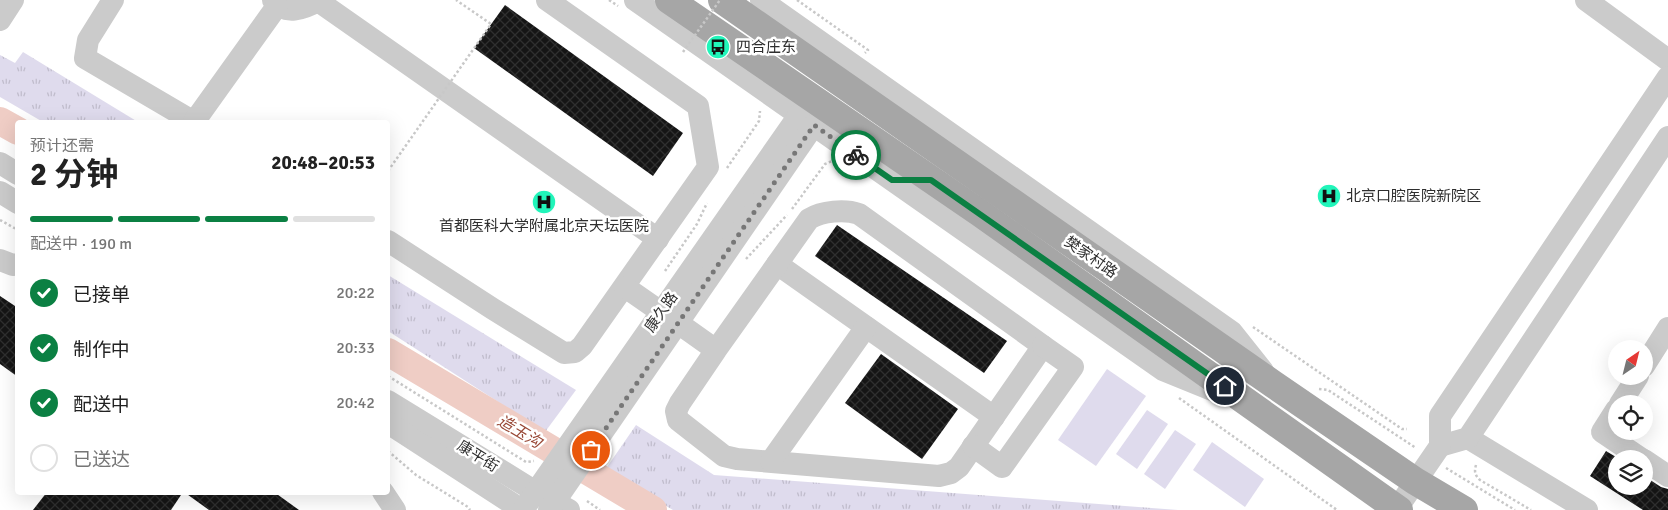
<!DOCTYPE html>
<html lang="zh">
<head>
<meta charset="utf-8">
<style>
  body { margin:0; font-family:Signika,"Noto Sans SC",sans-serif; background:#f2f2f2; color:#222; height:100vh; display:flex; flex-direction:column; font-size:19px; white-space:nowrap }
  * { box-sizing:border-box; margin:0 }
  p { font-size:16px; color:#767676 }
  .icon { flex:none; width:28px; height:28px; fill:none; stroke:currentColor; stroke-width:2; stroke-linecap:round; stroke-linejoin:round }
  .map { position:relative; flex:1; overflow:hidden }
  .sheet { position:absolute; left:15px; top:120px; width:375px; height:375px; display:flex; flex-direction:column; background:#fff; border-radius:5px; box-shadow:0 5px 20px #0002 }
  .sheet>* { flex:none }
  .needle { width:32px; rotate:35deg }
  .fabs { position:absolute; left:1608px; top:340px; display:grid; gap:10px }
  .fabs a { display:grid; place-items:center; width:45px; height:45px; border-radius:50%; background:#fff; box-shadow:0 5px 20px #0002; font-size:25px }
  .pin { position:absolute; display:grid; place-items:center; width:42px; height:42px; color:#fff; margin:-21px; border:2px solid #fff; border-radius:50%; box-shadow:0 1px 5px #0007 }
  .courier { position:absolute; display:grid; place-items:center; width:50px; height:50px; margin:-25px; border:4px solid #0b8043; border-radius:50%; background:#fff; color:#222; box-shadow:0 1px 6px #0007 }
  .overview em { font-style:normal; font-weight:700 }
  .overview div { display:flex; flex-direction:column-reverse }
  .overview { display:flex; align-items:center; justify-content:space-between; height:85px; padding:0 15px }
  h1 { font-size:32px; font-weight:700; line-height:38px }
  .bar { display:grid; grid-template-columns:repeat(4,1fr); gap:8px 5px; align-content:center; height:60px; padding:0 15px }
  .bar i { height:6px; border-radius:4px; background:#e0e0e0 }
  .bar .current { background:#0b8043 }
  .bar p { grid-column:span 4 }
  ol { padding:0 15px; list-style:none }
  li { display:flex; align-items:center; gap:15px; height:55px }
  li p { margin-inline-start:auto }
  li .icon { padding:5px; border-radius:50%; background:#0b8043; color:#fff; stroke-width:4 }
  li:last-child { color:#767676 }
  li i { width:28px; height:28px; border:2px solid #e0e0e0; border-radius:50% }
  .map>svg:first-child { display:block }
</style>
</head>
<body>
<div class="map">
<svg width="1668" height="510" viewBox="0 0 1668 510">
  <defs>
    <pattern id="grass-tufts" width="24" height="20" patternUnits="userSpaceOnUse" patternTransform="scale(1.25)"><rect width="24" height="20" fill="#dfdbed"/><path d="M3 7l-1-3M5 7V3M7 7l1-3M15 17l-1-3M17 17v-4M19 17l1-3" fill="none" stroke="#c0bccc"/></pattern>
    <pattern id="building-cross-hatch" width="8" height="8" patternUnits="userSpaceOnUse" patternTransform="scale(1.25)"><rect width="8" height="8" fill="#151515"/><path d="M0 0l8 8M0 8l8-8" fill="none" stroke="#2f2f2f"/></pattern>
  </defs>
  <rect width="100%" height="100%" fill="#fff"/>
  <!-- grass -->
  <g fill="url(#grass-tufts)">
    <polygon points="23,52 138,122 43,122 0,97 0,55 15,63"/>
    <polygon points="388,275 576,390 545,432 388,331"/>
    <polygon points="636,425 714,475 1178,510 673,510 605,470"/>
  </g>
  <!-- pitch -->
  <g fill="#dfdbed">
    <polygon points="1107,369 1146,396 1096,466 1058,440"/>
    <polygon points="1147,410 1168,424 1137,469 1116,454"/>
    <polygon points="1175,430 1196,444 1165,489 1144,474"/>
    <polygon points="1212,442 1264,479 1245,507 1193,470"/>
  </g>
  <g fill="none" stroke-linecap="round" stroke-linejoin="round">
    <!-- river -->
    <g stroke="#efcdc5" stroke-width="28">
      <polyline points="0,121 18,131"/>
      <polyline points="388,352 653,510"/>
    </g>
  </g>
  <!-- building -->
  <g fill="url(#building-cross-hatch)">
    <polygon points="505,5 683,133 653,176 474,48"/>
    <polygon points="837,225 1007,341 984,373 815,256"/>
    <polygon points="0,296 18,308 18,377 0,364"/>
    <polygon points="881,354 958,409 922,459 845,403"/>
    <polygon points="1606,451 1616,457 1616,486 1644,486 1644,476 1661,487 1668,489 1668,510 1643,510 1590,476"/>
    <polygon points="47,492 183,492 171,510 33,510"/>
    <polygon points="184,492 274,492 299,510 209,510"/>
  </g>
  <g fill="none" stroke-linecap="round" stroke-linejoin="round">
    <!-- path -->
    <g stroke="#c8c8c8" stroke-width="2.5" stroke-dasharray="2.5 2.5" stroke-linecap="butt">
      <polyline points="609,0 618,6"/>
      <polyline points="797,0 868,50 865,53"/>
      <polyline points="727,168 759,121 760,111"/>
      <polyline points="792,209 825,164 832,161"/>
      <polyline points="0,220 18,230"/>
      <polyline points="746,259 787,215"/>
      <polyline points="665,271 697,224 707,203"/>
      <polyline points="1253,327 1402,429 1407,429"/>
      <polyline points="388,376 526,462 534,461"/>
      <polyline points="1319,389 1328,390 1416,448"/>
      <polyline points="1179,398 1337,510"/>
      <polyline points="388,451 416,475 468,507 470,510"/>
      <path d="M 1476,465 C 1474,472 1475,475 1480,480 L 1531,510"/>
      <polyline points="1446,468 1515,510"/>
      <polyline points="587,501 600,510"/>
    </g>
    <!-- minor -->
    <g stroke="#cbcbcb" stroke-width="22">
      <polyline points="113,0 88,40 85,58 194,122"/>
      <path d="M 273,0 C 285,16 304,9 318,1 L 658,239"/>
      <polyline points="635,0 1163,370 1227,396"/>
      <polyline points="761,0 1232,332 1263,371"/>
      <polyline points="1586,0 1668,60"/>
      <polyline points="0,20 13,0"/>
      <polyline points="194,122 277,6"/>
      <polyline points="0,163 18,174"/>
      <polyline points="0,192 18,203"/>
      <polyline points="388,241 493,309 564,353 575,352 582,346 708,167 698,106 547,0"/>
      <polyline points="0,260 13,265 18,264"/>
      <polyline points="777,264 994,417"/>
      <polyline points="625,287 661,312"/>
      <path d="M 678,323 L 716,350 L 680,403 L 676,411 L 678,420 L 724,456 L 737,459 L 939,476 L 951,473 L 959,467 L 1043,346 L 859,214 C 845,209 822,211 809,219 L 716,350"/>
      <polyline points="1644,366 1668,328"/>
      <polyline points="388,401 536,492 569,510"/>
      <polyline points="1620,404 1638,376"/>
      <polyline points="1616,410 1602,432 1642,459"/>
      <polyline points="388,423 522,510"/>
      <polyline points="1468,438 1587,510"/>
      <polyline points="973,446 1002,467 1073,367 1043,346"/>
      <polyline points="1440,446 1468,438 1668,137"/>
      <polyline points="1644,460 1668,476"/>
      <polyline points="771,461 866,327"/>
      <polyline points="383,492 395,510"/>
      <polyline points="523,510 799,115"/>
      <polyline points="549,510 814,125"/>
      <polyline points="1396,510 1440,446 1440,416 1668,77"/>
    </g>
    <!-- major -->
    <g stroke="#a6a6a6" stroke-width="28">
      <polyline points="669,0 980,213 1399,510"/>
      <polyline points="722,0 1273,384 1415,481 1464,510"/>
    </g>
    <!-- path-bridge -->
    <g stroke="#c8c8c8" stroke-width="2.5" stroke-dasharray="2.5 2.5" stroke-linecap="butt">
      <polyline points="683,52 720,0"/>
      <polyline points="388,171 491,24 456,0"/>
    </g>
  </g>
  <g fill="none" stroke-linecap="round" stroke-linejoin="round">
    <!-- done -->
    <polyline stroke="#777" stroke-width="5" stroke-dasharray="0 9" points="591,450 814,125 856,155"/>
    <!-- route -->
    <polyline stroke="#0b8043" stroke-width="6" points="856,155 892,180 931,180 1225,386"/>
  </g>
  <!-- icons -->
  <defs>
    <g id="bus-disc" transform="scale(1.25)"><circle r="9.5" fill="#21f5ba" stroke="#fff"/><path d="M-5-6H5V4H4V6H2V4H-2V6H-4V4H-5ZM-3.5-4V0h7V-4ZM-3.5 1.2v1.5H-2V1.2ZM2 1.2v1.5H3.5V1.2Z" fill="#111"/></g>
    <g id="hospital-disc" transform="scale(1.25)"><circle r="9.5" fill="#21f5ba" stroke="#fff"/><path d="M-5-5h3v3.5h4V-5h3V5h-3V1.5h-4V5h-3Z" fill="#111"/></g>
  </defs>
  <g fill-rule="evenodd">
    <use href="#bus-disc" x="718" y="47"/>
    <use href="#hospital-disc" x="1329" y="196"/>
    <use href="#hospital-disc" x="544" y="202"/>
  </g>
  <g text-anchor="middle" stroke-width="5" stroke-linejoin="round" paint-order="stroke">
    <!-- poi labels -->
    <g font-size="15" fill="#2e2e2e" stroke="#fff" text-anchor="start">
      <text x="736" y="52">四合庄东</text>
      <text x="1346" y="201">北京口腔医院新院区</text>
      <text x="544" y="231" text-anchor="middle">首都医科大学附属北京天坛医院</text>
    </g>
    <!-- street labels -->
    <g font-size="15" fill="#2e2e2e" stroke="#fff">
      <text transform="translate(1091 257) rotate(35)" y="5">樊家村路</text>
      <text transform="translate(661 312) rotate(-55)" y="5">康久路</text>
      <text transform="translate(478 456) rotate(32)" y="5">康平街</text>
    </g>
    <!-- water labels -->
    <g font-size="16" font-style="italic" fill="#984735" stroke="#fff">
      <text transform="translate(520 431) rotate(31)" y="6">造玉沟</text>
    </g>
  </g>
</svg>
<div class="fabs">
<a><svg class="needle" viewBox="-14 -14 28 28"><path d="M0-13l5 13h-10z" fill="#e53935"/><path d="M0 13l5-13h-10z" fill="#767676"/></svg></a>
<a><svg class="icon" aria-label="locate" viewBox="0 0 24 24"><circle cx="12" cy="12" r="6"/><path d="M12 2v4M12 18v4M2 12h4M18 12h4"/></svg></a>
<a><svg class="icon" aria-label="layers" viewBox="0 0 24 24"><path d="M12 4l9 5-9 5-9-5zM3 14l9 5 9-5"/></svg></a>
</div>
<div class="pin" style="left:591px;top:450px;background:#ea580c"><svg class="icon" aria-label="bag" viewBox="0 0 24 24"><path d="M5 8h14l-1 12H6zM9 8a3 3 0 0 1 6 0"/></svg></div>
<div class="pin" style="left:1225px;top:386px;background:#1f2937"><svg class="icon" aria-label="home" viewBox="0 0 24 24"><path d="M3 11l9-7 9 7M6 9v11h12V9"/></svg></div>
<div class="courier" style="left:856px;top:155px"><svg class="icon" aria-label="bike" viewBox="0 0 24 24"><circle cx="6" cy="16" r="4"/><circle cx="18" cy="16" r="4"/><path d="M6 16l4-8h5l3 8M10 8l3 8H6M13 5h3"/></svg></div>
<section class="sheet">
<div class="overview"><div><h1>2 分钟</h1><p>预计还需</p></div><em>20:48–20:53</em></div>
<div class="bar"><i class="current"></i><i class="current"></i><i class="current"></i><i></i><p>配送中 · 190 m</p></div>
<ol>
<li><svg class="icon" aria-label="check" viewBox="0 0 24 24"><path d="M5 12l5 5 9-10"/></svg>已接单<p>20:22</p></li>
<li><svg class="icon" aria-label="check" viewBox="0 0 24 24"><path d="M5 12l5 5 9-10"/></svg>制作中<p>20:33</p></li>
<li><svg class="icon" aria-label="check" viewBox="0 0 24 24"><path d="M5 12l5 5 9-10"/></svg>配送中<p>20:42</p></li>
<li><i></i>已送达</li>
</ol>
</section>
</div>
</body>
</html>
